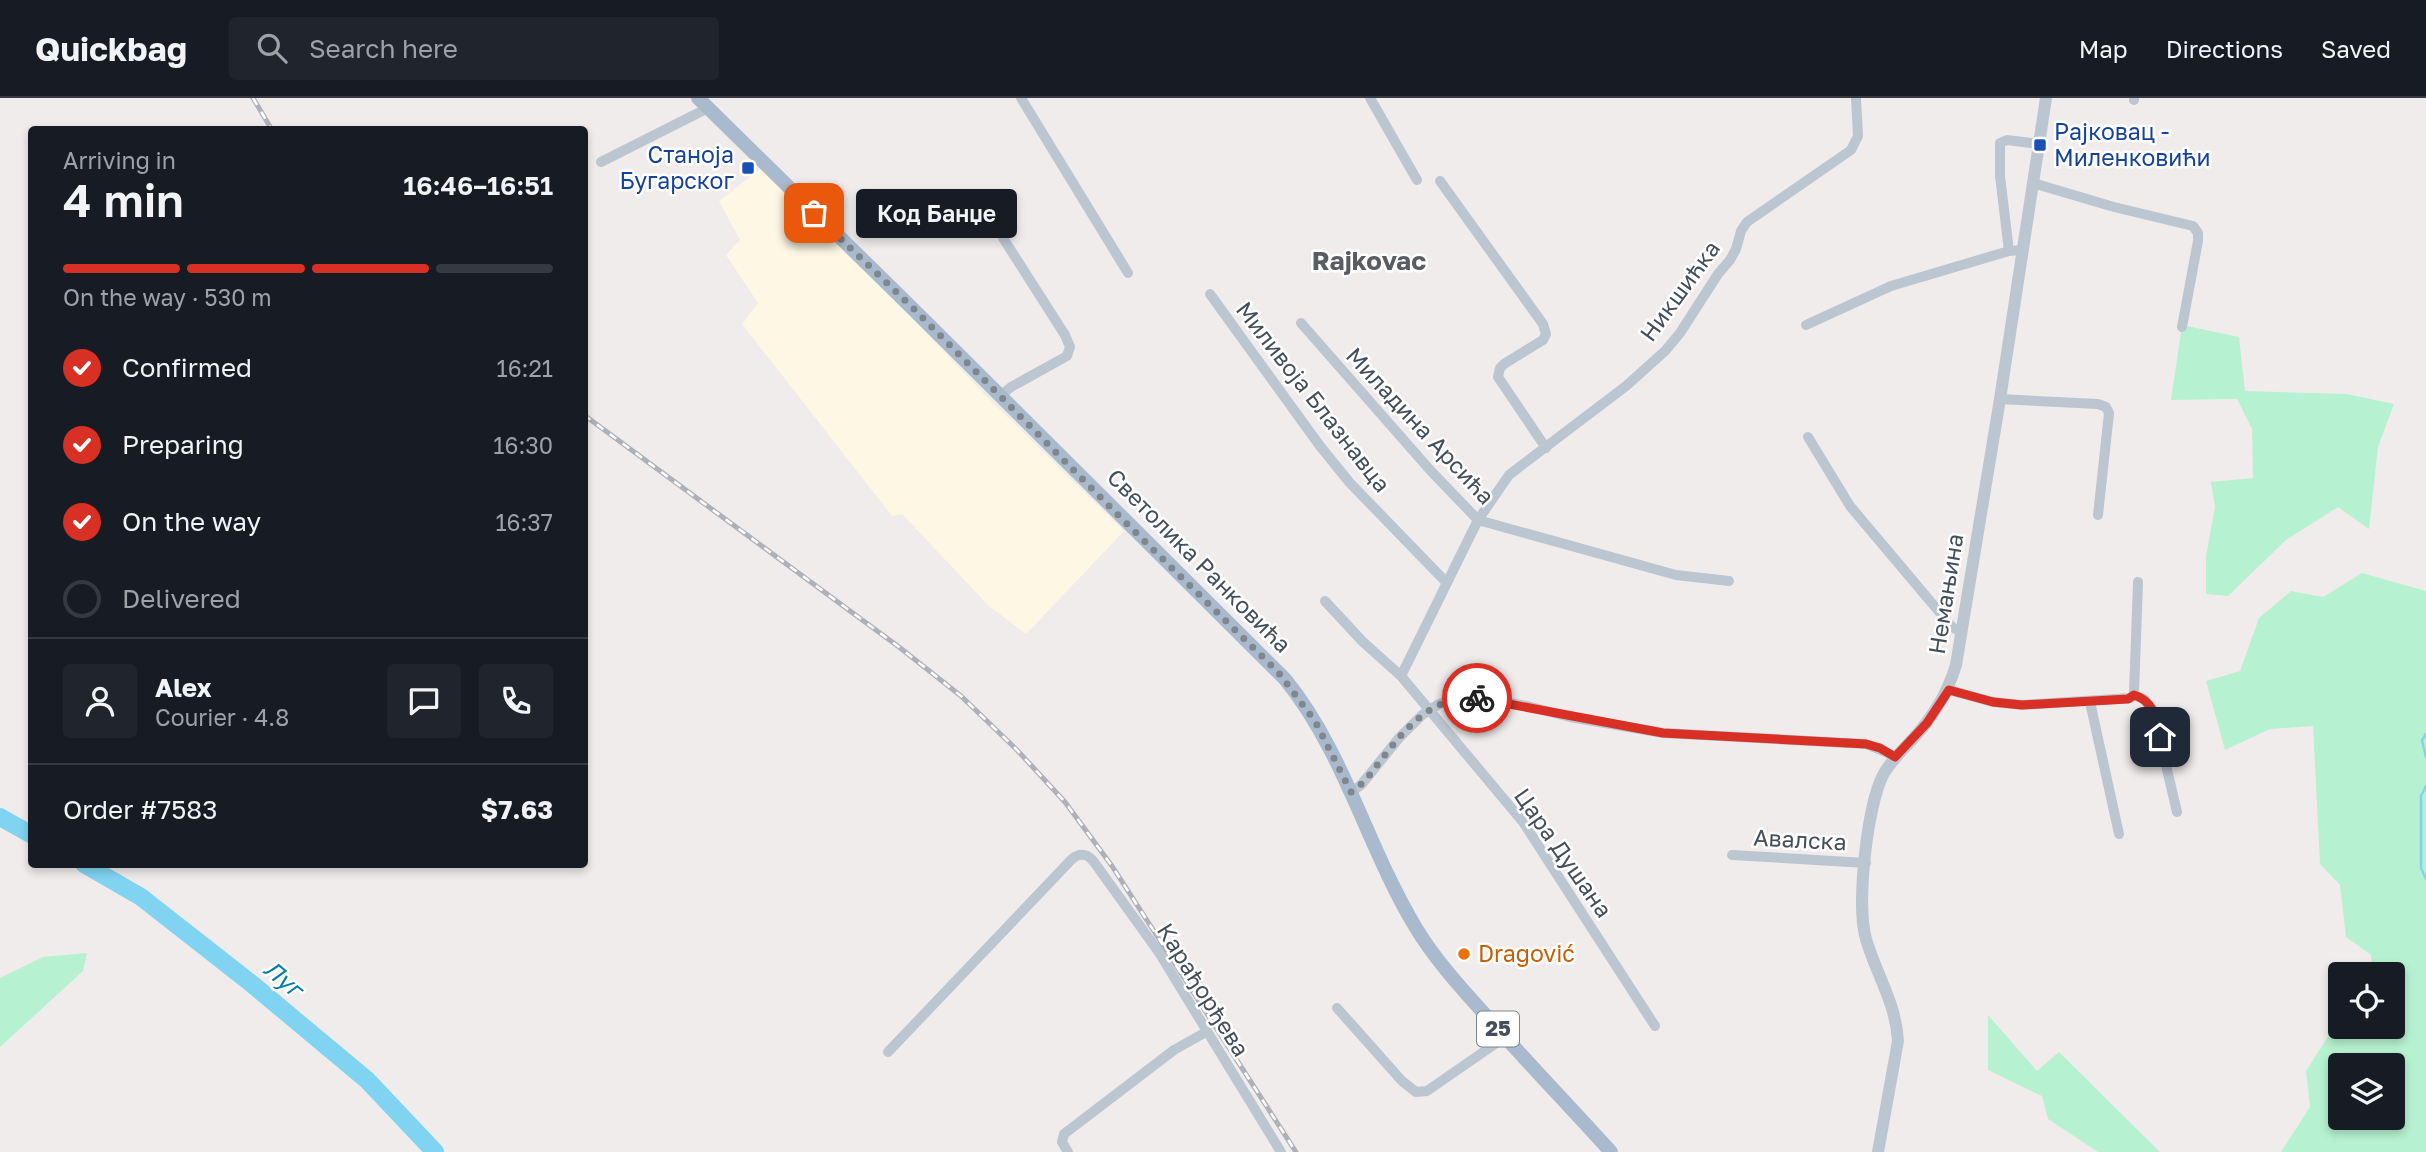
<!DOCTYPE html>
<html lang="en">
<head>
<meta charset="utf-8">
<style>
  body { margin:0; font-family:"Golos Text",sans-serif; background:#20242c; color:#f1f3f6; height:100vh; display:flex; flex-direction:column; font-size:26px; white-space:nowrap }
  * { box-sizing:border-box; margin:0 }
  p { font-size:23px; color:#9ea1a6 }
  .icon { flex:none; width:38px; height:38px; fill:none; stroke:currentColor; stroke-width:2; stroke-linecap:round; stroke-linejoin:round }
  .map { position:relative; flex:1; overflow:hidden }
  .sheet { position:absolute; left:28px; top:28px; width:560px; height:742px; display:flex; flex-direction:column; background:#171b24; border-radius:7px; box-shadow:0 4px 10px #0003 }
  .sheet>* { flex:none }
  .fabs { position:absolute; left:2328px; top:864px; display:grid; gap:14px }
  .fabs a { display:grid; place-items:center; width:77px; height:77px; border-radius:7px; background:#171b24; box-shadow:0 4px 10px #0003; font-size:35px }
  .pin { position:absolute; display:grid; place-items:center; width:60px; height:60px; color:#fff; margin:-30px; border-radius:14px; box-shadow:0 4px 10px #0006 }
  .courier { position:absolute; display:grid; place-items:center; width:70px; height:70px; margin:-35px; border:5px solid #d93025; border-radius:50%; background:#fff; color:#222; box-shadow:0 2px 9px #0007 }
  .bubble { position:absolute; height:49px; border-radius:7px; background:#171b24; box-shadow:0 4px 10px #0003; font-size:23px; font-weight:600; line-height:49px; text-align:center }
  .summary em { font-style:normal; font-weight:600 }
  .summary div { display:flex; flex-direction:column-reverse }
  .summary { display:flex; align-items:center; justify-content:space-between; height:119px; padding:0 35px }
  h1 { font-size:46px; font-weight:600; line-height:52px }
  .bar { display:grid; grid-template-columns:repeat(4,1fr); gap:10px 7px; align-content:center; height:84px; padding:0 35px }
  .bar i { height:9px; border-radius:5px; background:#363941 }
  .bar .active { background:#d93025 }
  .bar p { grid-column:span 4 }
  .line { display:flex; align-items:center; gap:18px; padding:0 35px; border-top:2px solid #363941 }
  .line div { flex:1 }
  .round { display:grid; place-items:center; flex:none; width:74px; height:74px; border-radius:7px; background:#20242c }
  ol { padding:0 35px; list-style:none }
  li { display:flex; align-items:center; gap:21px; height:77px }
  li p { margin-inline-start:auto }
  li .icon { padding:7px; border-radius:50%; background:#d93025; color:#fff; stroke-width:4 }
  li:last-child { color:#9ea1a6 }
  li i { width:38px; height:38px; border:4px solid #363941; border-radius:50% }
  header { display:flex; align-items:center; gap:42px; box-sizing:border-box; height:98px; padding:0 35px; background:#171b24; border-bottom:2px solid #363941 }
  header strong { font-size:33px }
  nav { display:flex; gap:38px; margin-inline-start:auto; font-size:24px }
  .search { width:490px; height:63px; background:#20242c; display:flex; align-items:center; gap:18px; box-sizing:border-box; padding:0 24px; border-radius:7px; color:#9ea1a6; font-size:26px }
  .map>svg:first-child { display:block }
</style>
</head>
<body>
<header>
<strong>Quickbag</strong>
<div class="search"><svg class="icon" aria-label="search" viewBox="0 0 24 24"><circle cx="10" cy="10" r="6"/><path d="M15 15l6 6"/></svg>Search here</div>
<nav><a>Map</a><a>Directions</a><a>Saved</a></nav>
</header>
<div class="map">
<svg width="2426" height="1054" viewBox="0 0 2426 1054">
  <rect width="100%" height="100%" fill="#f0ecec"/>
  <!-- commercial -->
  <polygon fill="#fdf7e3" points="760,71 888,194 984,296 1124,433 1026,536 989,508 902,416 892,418 742,226 758,205 726,157 740,142 719,103"/>
  <!-- green -->
  <g fill="#b6f2d1" fill-rule="evenodd">
    <polygon points="2182,227 2239,239 2245,293 2347,296 2394,306 2378,349 2369,431 2338,409 2286,442 2228,498 2206,496 2206,458 2215,409 2211,384 2253,380 2252,331 2237,301 2171,302"/>
    <path d="M 2362,475 L 2426,493 L 2426,1054 L 2281,1054 L 2310,1009 L 2306,973 L 2340,920 L 2340,929 L 2392,929 L 2392,877 L 2373,877 L 2371,857 L 2346,839 L 2340,787 L 2320,766 L 2313,628 L 2270,631 L 2225,652 L 2206,583 L 2240,573 L 2259,520 L 2291,493 L 2323,499 ZM 2340,968 L 2392,968 L 2392,1020 L 2340,1020 Z"/>
    <polygon points="87,855 83,873 0,949 0,880 43,859"/>
    <polygon points="1988,917 2037,973 2059,954 2160,1054 2098,1054 2048,1021 2042,998 1988,972"/>
  </g>
  <g fill="none" stroke-linecap="round" stroke-linejoin="round">
    <!-- stream -->
    <g stroke="#80d4f2" stroke-width="2.5">
      <polyline points="2426,636 2422,642 2426,659"/>
      <polyline points="2426,688 2421,698 2421,770 2426,781"/>
    </g>
    <!-- river -->
    <g stroke="#80d4f2" stroke-width="18">
      <polyline points="0,719 32,737"/>
      <polyline points="84,766 141,799 252,886 367,982 435,1054"/>
    </g>
    <!-- minor -->
    <g stroke="#bcc6d0" stroke-width="10">
      <polyline points="1021,0 1128,175"/>
      <polyline points="1370,0 1417,82"/>
      <polyline points="2134,2 2134,0"/>
      <polyline points="601,64 708,10"/>
      <polyline points="1440,83 1543,226 1546,236 1543,242 1504,266 1500,270 1498,279 1546,350"/>
      <polyline points="2033,85 2114,109 2193,128 2198,135 2198,143 2182,229"/>
      <polyline points="2009,153 2000,78 2000,45 2007,42 2039,46"/>
      <polyline points="1210,196 1320,348 1350,385 1446,484"/>
      <polyline points="1301,225 1430,372 1478,422 1676,477 1729,483"/>
      <polyline points="1806,227 1891,188 2009,153 2023,152"/>
      <polyline points="1000,298 1011,289 1067,258 1070,249 1065,237 1003,140"/>
      <polyline points="2000,301 2098,306 2106,309 2109,315 2098,417"/>
      <polyline points="1808,339 1850,408 1952,529 1962,535"/>
      <polyline points="1325,503 1362,543 1401,578 1523,724 1655,928"/>
      <polyline points="1401,578 1478,422 1509,377 1626,288 1665,253 1680,235 1718,176 1730,162 1736,151 1741,133 1747,124 1851,52 1858,38 1856,0"/>
      <polyline points="1949,592 1993,604 2022,607 2131,600 2134,595 2138,484"/>
      <polyline points="2134,597 2144,601 2153,612 2177,714"/>
      <polyline points="2090,604 2119,736"/>
      <polyline points="1351,694 1361,687 1399,640 1422,617 1439,606 1458,600 1479,600 1527,608 1570,619 1663,635 1866,646 1895,658"/>
      <polyline points="1732,757 1866,765"/>
      <polyline points="1337,910 1402,983 1416,994 1427,993 1505,939"/>
      <path d="M 888,954 L 1072,761 C 1080,754 1088,756 1094,764 L 1158,853 L 1281,1054"/>
      <polyline points="1068,1054 1062,1044 1064,1036 1174,952 1206,934"/>
    </g>
    <!-- tertiary -->
    <path stroke="#bcc6d0" stroke-width="12" d="M 1878,1054 L 1898,943 C 1896,905 1876,876 1866,841 C 1856,807 1867,709 1883,677 C 1890,664 1900,655 1910,644 C 1932,621 1947,597 1956,567 L 2000,301 L 2046,0"/>
    <!-- primary -->
    <path stroke="#aabace" stroke-width="14" d="M 698,0 L 913,211 L 1285,581 C 1345,655 1367,749 1416,830 C 1436,863 1463,892 1489,921 C 1529,966 1571,1010 1611,1054"/>
    <!-- rail casing -->
    <g stroke="#aeb1b8" stroke-width="5">
      <g id="rail">
        <polyline points="253,0 272,32"/>
        <polyline points="584,317 899,549 961,598 1017,652 1065,704 1112,768 1296,1054"/>
      </g>
    </g>
    <!-- rail -->
    <use href="#rail" stroke="#fff" stroke-width="2.5" stroke-dasharray="8" stroke-linecap="butt"/>
  </g>
  <g fill="none" stroke-linecap="round" stroke-linejoin="round">
    <!-- done -->
    <path stroke="#80868e" stroke-width="7" stroke-dasharray="0 12.6" d="M 814,115 L 914,211 L 1125,424 L 1278,574 L 1315,623 L 1351,694 C 1364,686 1372,674 1381,662 C 1406,630 1432,597 1477,600"/>
    <!-- route -->
    <path stroke="#d93025" stroke-width="9" d="M 1477,600 L 1663,635 L 1866,646 L 1880,650 L 1895,659 L 1927,625 L 1949,592 L 1993,604 L 2022,607 L 2128,601 L 2134,597 C 2154,603 2156,621 2160,639"/>
  </g>
  <!-- markers -->
  <g fill="#1a4fb4" stroke="#fff" stroke-width="2.5">
    <rect x="2033" y="40" width="14" height="14" rx="3.5"/>
    <rect x="741" y="63" width="14" height="14" rx="3.5"/>
  </g>
  <circle fill="#e8710a" stroke="#fff" stroke-width="2.5" cx="1464" cy="856" r="7"/>
  <g text-anchor="middle" stroke-width="5" stroke-linejoin="round" paint-order="stroke">
    <!-- shield labels -->
    <rect fill="#fff" stroke="#7c848c" stroke-width="2" x="1477" y="913.5" width="42" height="35" rx="5"/>
    <g font-size="21" font-weight="bold" fill="#444f5b">
      <text x="1498" y="938">25</text>
    </g>
    <!-- transit labels -->
    <g font-size="23" fill="#164399" stroke="#fff" text-anchor="start">
      <text x="2054" y="42">Рајковац -<tspan x="2054" dy="26">Миленковићи</tspan></text>
      <text x="734" y="65" text-anchor="end">Станоја<tspan x="734" dy="26">Бугарског</tspan></text>
    </g>
    <!-- street labels -->
    <g font-size="23" fill="#444f5b" stroke="#fff">
      <text transform="translate(1680 193) rotate(-54)" y="8">Никшићка</text>
      <text transform="translate(1313 299) rotate(52)" y="8">Миливоја Блазнавца</text>
      <text transform="translate(1420 328) rotate(47)" y="8">Миладина Арсића</text>
      <text transform="translate(1199 463) rotate(45)" y="8">Светолика Ранковића</text>
      <text transform="translate(1946 496) rotate(-81)" y="8">Немањина</text>
      <text transform="translate(1800 742) rotate(3)" y="8">Авалска</text>
      <text transform="translate(1563 755) rotate(55)" y="8">Цара Душана</text>
      <text transform="translate(1203 892) rotate(58)" y="8">Карађорђева</text>
    </g>
    <!-- food labels -->
    <g font-size="23" fill="#c56008" stroke="#fff" text-anchor="start">
      <text x="1478" y="864">Dragović</text>
    </g>
    <!-- water labels -->
    <g font-size="24" font-style="italic" fill="#027ca9" stroke="#fff">
      <text transform="translate(283 881) rotate(40)" y="8">Луг</text>
    </g>
    <!-- quarter labels -->
    <g font-size="26" font-weight="bold" fill="#595c62" stroke="#fff">
      <text x="1369" y="172">Rajkovac</text>
    </g>
  </g>
</svg>
<div class="fabs">
<a><svg class="icon" aria-label="locate" viewBox="0 0 24 24"><circle cx="12" cy="12" r="6"/><path d="M12 2v4M12 18v4M2 12h4M18 12h4"/></svg></a>
<a><svg class="icon" aria-label="layers" viewBox="0 0 24 24"><path d="M12 4l9 5-9 5-9-5zM3 14l9 5 9-5"/></svg></a>
</div>
<div class="pin" style="left:814px;top:115px;background:#ea580c"><svg class="icon" aria-label="bag" viewBox="0 0 24 24"><path d="M5 8h14l-1 12H6zM9 8a3 3 0 0 1 6 0"/></svg></div>
<div class="pin" style="left:2160px;top:639px;background:#1f2937"><svg class="icon" aria-label="home" viewBox="0 0 24 24"><path d="M3 11l9-7 9 7M6 9v11h12V9"/></svg></div>
<div class="courier" style="left:1477px;top:600px"><svg class="icon" aria-label="bike" viewBox="0 0 24 24"><circle cx="6" cy="16" r="4"/><circle cx="18" cy="16" r="4"/><path d="M6 16l4-8h5l3 8M10 8l3 8H6M13 5h3"/></svg></div>
<div class="bubble" style="left:856px;top:91px;width:161px">Код Банџе</div>
<section class="sheet">
<div class="summary"><div><h1>4 min</h1><p>Arriving in</p></div><em>16:46–16:51</em></div>
<div class="bar"><i class="active"></i><i class="active"></i><i class="active"></i><i></i><p>On the way · 530 m</p></div>
<ol>
<li><svg class="icon" aria-label="check" viewBox="0 0 24 24"><path d="M5 12l5 5 9-10"/></svg>Confirmed<p>16:21</p></li>
<li><svg class="icon" aria-label="check" viewBox="0 0 24 24"><path d="M5 12l5 5 9-10"/></svg>Preparing<p>16:30</p></li>
<li><svg class="icon" aria-label="check" viewBox="0 0 24 24"><path d="M5 12l5 5 9-10"/></svg>On the way<p>16:37</p></li>
<li><i></i>Delivered</li>
</ol>
<div class="line" style="height:126px"><a class="round"><svg class="icon" aria-label="person" viewBox="0 0 24 24"><circle cx="12" cy="8" r="4"/><path d="M4 21q1-7 8-7t8 7"/></svg></a><div><b>Alex</b><p>Courier · 4.8</p></div><a class="round"><svg class="icon" aria-label="chat" viewBox="0 0 24 24"><path d="M4 5h16v11H9l-5 4z"/></svg></a><a class="round"><svg class="icon" aria-label="phone" viewBox="0 0 24 24"><path d="M5 4h4l2 5-3 2q2 4 5 5l2-3 5 2v4C11 20 4 13 5 4z"/></svg></a></div>
<div class="line" style="height:91px"><div>Order #7583</div><b>$7.63</b></div>
</section>
</div>
</body>
</html>
